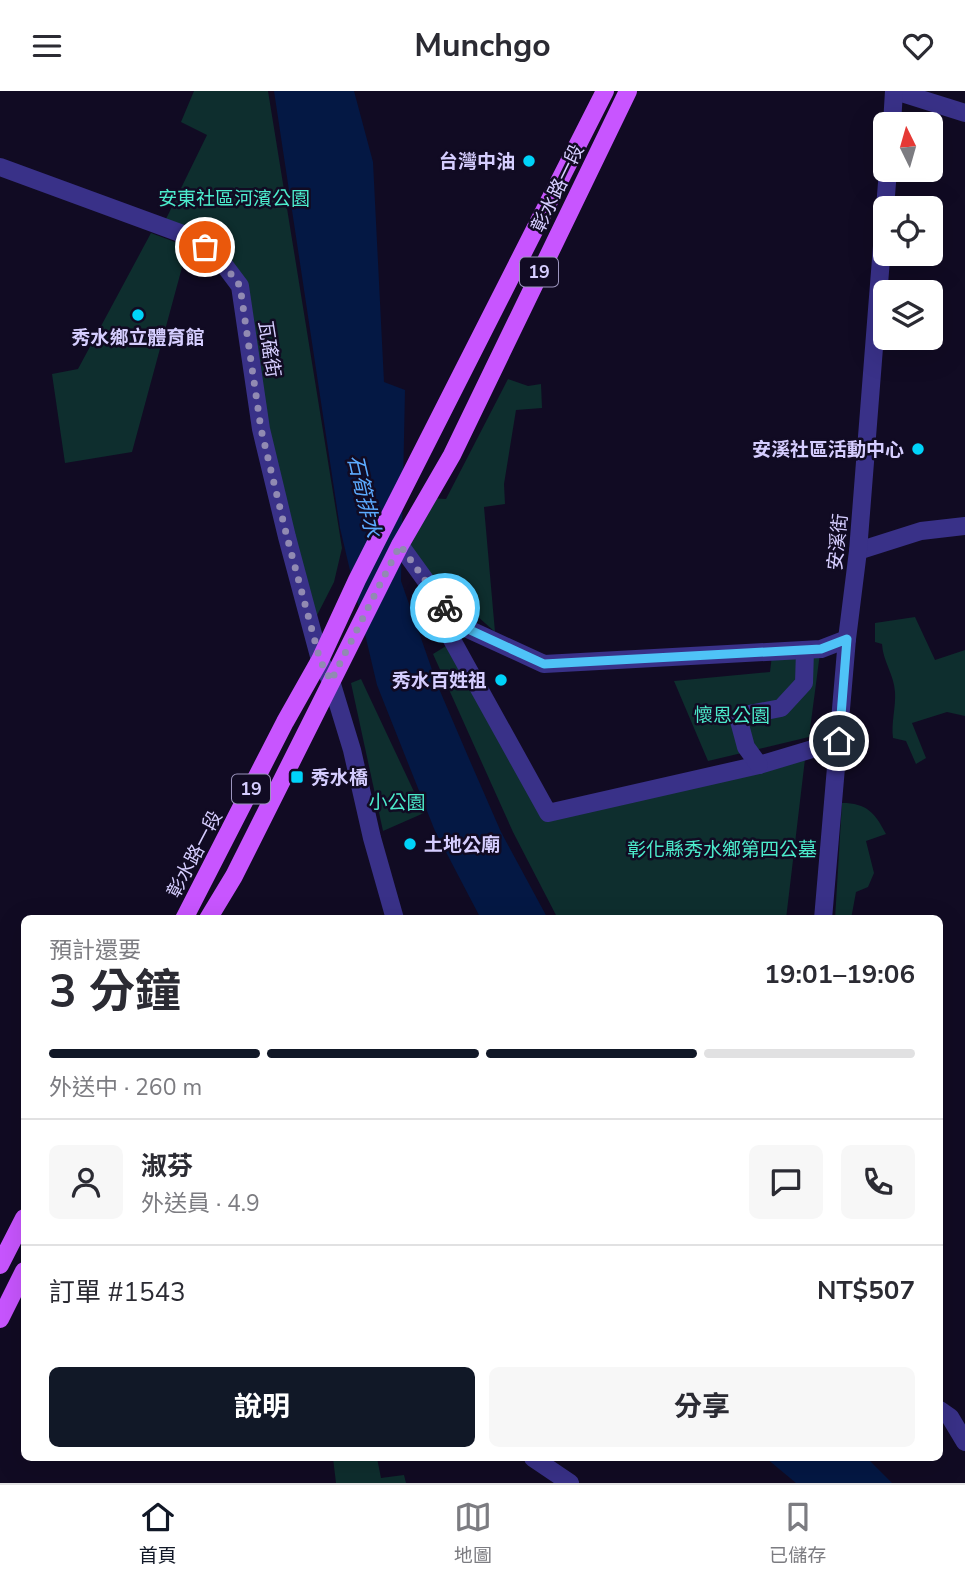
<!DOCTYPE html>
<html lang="zh-TW">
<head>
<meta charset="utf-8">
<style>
  body { margin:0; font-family:"Nunito Sans","Noto Sans TC",sans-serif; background:#f7f7f7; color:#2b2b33; height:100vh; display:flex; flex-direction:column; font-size:26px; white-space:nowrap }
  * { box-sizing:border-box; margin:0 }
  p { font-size:23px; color:#7c7c81 }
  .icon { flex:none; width:38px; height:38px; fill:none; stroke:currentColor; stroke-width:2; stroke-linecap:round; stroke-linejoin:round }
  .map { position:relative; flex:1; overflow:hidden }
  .drawer { position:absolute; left:21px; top:824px; width:922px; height:546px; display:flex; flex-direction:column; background:#fff; border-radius:10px; box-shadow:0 7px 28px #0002 }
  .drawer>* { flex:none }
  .needle { width:46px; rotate:355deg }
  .tools { position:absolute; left:873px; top:21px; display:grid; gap:14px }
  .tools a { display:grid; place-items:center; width:70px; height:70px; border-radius:10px; background:#fff; box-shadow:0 7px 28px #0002; font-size:35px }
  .pin { position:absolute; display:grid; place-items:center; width:60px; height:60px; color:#fff; margin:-30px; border:4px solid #fff; border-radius:50%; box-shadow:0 2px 7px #0007 }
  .courier { position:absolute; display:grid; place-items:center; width:70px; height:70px; margin:-35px; border:5px solid #4fc3f7; border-radius:50%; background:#fff; color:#222; box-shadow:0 2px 9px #0007 }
  .summary em { font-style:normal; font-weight:700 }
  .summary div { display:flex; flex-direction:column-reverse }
  .summary { display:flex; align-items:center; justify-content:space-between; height:119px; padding:0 28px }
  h1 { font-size:46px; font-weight:700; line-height:52px }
  .bar { display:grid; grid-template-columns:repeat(4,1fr); gap:10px 7px; align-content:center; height:84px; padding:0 28px }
  .bar i { height:9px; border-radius:5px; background:#e1e1e2 }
  .bar .selected { background:#111827 }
  .bar p { grid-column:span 4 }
  .line { display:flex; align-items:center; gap:18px; padding:0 28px; border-top:2px solid #e1e1e2 }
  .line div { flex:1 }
  .round { display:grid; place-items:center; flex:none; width:74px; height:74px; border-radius:10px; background:#f7f7f7 }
  .button { display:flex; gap:14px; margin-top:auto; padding:14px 28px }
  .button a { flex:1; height:80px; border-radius:10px; background:#111827; color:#fff; font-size:28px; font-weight:700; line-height:80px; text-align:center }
  .button a+a { background:#f7f7f7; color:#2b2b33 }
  header { display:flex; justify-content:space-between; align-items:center; height:91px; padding:0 28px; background:#fff; font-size:32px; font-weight:700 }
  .tab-bar { display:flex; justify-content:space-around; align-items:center; height:98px; border-top:2px solid #e1e1e2; background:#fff; font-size:19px; color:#7c7c81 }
  .tab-bar a { display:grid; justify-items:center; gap:4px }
  .tab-bar .selected { color:#111827 }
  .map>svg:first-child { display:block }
</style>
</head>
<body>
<header><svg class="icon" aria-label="menu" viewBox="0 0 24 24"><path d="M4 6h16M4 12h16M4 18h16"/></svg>Munchgo<svg class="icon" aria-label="heart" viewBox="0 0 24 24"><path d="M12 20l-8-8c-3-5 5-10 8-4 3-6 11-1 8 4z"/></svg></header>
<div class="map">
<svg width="965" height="1392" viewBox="0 0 965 1392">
  <rect width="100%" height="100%" fill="#110b23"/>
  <!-- green -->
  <g fill="#0e2e2e">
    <polygon points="194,0 268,0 342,457 334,491 308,542 266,324 247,199 166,128 207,44 181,31"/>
    <polygon points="151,142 183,154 184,169 132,361 65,372 52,283 78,278"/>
    <polygon points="508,288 528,295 541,293 542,317 516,319 504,393 505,413 484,416 495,541 467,516 446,505 406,453 429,407 446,408"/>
    <path d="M 915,526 L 935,569 L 965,559 L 965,625 L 947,621 L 912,632 L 926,667 L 916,673 L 906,650 L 893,647 C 891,632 896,616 895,601 C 894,583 883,571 882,553 L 875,551 L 875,532 Z"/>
    <polygon points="446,555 545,728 805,668 786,828 558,828 513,741 433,563"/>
    <polygon points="820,562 809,646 708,670 674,590 770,581 772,564"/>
    <polygon points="361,588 424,722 383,740 351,592"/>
    <path d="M 842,712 C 867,712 875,722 886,743 L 866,750 L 874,782 L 868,796 L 856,801 L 851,828 L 835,828 Z"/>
    <polygon points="333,1367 377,1367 381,1387 404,1384 406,1392 336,1392"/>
  </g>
  <!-- water -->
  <g fill="#041844">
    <polygon points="274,0 354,0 373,71 384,291 405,299 401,490 437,593 470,670 501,741 548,828 481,828 435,740 377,594 340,437"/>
    <polygon points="766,1367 867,1367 892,1392 796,1392"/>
  </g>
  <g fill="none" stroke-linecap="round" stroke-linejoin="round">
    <!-- minor -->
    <g stroke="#393188" stroke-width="18">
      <polyline points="895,0 965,22"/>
      <polyline points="892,33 894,0"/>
      <polyline points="0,76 191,146 219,167 240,195 261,338 287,446 320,569 331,590 352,659 372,747 395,828"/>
      <polyline points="400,454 457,533 544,573 821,558 847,548"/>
      <polyline points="858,460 921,440 965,435"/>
      <polyline points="457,533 446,538 548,722 759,674 839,650"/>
      <polyline points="759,674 746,656 739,630 749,623 781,617 804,592 805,559"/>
      <polyline points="823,828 847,548 858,460 888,79"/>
      <polyline points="940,1319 950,1326 965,1351"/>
      <polyline points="533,1367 570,1392"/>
    </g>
    <!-- major -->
    <g stroke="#c855ff" stroke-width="18">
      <polyline points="184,828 285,631 320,569 357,489 605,0"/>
      <polyline points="208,828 234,785 400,454 452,364 628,0"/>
      <polyline points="0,1174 24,1127"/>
      <polyline points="0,1228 24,1180"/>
    </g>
  </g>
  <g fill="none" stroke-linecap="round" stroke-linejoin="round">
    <!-- done -->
    <polyline stroke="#918ab2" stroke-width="7" stroke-dasharray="0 12.6" points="205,156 219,167 240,195 261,338 287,446 320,569 331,590 400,454 445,517"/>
    <!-- route -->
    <polyline stroke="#4fc3f7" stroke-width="9" points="445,517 457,533 544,573 821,558 847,548 839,650"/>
  </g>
  <!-- markers -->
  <g fill="#00d3f9" stroke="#110b23" stroke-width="2.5">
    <circle cx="529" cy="70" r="7"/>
    <circle cx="138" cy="224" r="7"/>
    <circle cx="918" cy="358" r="7"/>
    <circle cx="501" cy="589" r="7"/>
    <rect x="290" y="679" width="14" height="14" rx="3.5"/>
    <circle cx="410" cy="753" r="7"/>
  </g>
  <g text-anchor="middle" stroke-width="5" stroke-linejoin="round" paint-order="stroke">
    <!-- shield labels -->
    <g fill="#110b23" stroke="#9b94bd" stroke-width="2">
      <rect x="520" y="166.5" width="38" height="29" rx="5"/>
      <rect x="232" y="683.5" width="38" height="29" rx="5"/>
    </g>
    <g font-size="18" font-weight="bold" fill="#d6ceff">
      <text x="539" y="187">19</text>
      <text x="251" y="704">19</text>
    </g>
    <!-- poi labels -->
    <g font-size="19" font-weight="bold" fill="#d6ceff" stroke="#110b23" text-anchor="end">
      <text x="515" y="77">台灣中油</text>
      <text x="138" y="253" text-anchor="middle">秀水鄉立體育館</text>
      <text x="904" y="365">安溪社區活動中心</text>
      <text x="487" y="596">秀水百姓祖</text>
      <text x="311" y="693" text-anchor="start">秀水橋</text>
      <text x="424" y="760" text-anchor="start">土地公廟</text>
    </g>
    <!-- street labels -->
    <g font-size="19" fill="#d6ceff" stroke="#110b23">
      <text transform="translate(557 97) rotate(-64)" y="7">彰水路一段</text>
      <text transform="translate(270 258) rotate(81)" y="7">瓦磘街</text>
      <text transform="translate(837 451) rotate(-84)" y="7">安溪街</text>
      <text transform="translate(194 763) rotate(-62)" y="7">彰水路一段</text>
    </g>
    <!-- park labels -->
    <g font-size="19" fill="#4ceccc" stroke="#110b23">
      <text x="234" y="114">安東社區河濱公園</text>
      <text x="732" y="631">懷恩公園</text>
      <text x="397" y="718">小公園</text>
      <text x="722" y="765">彰化縣秀水鄉第四公墓</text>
    </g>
    <!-- water labels -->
    <g font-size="21" font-style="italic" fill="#5cabff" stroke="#110b23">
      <text transform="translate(364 405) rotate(77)" y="7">石筍排水</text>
    </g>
  </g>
</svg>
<div class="tools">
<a><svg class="needle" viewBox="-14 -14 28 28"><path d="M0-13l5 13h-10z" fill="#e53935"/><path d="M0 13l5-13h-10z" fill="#7c7c81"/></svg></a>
<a><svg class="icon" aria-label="locate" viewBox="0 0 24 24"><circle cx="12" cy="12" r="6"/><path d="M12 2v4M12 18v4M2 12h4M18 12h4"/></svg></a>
<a><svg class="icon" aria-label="layers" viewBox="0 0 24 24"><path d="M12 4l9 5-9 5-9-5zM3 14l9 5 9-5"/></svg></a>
</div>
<div class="pin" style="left:205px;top:156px;background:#ea580c"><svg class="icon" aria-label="bag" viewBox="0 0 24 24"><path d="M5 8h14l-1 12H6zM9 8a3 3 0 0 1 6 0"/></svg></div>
<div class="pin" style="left:839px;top:650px;background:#1f2937"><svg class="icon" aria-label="home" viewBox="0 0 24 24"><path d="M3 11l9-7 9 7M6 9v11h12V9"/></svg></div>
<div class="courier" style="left:445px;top:517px"><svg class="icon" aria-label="bike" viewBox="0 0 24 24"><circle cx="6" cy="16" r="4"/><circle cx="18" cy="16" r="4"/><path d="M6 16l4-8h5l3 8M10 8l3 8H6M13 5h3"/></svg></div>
<section class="drawer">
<div class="summary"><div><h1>3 分鐘</h1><p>預計還要</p></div><em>19:01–19:06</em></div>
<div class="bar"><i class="selected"></i><i class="selected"></i><i class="selected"></i><i></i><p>外送中 · 260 m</p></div>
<div class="line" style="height:126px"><a class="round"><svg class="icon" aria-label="person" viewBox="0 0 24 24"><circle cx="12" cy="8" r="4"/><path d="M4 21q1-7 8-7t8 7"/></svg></a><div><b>淑芬</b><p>外送員 · 4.9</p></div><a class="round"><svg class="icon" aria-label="chat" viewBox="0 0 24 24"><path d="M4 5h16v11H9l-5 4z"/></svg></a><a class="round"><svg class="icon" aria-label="phone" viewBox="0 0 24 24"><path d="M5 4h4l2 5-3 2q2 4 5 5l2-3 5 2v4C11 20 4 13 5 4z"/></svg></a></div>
<div class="line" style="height:91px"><div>訂單 #1543</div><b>NT$507</b></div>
<div class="button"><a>說明</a><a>分享</a></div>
</section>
</div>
<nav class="tab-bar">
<a class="selected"><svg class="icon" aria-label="home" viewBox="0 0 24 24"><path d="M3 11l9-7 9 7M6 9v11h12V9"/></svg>首頁</a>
<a><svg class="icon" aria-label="map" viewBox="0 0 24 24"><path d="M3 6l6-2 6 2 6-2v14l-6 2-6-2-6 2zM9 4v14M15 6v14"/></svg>地圖</a>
<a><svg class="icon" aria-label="saved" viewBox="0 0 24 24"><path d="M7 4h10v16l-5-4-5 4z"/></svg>已儲存</a>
</nav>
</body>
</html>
